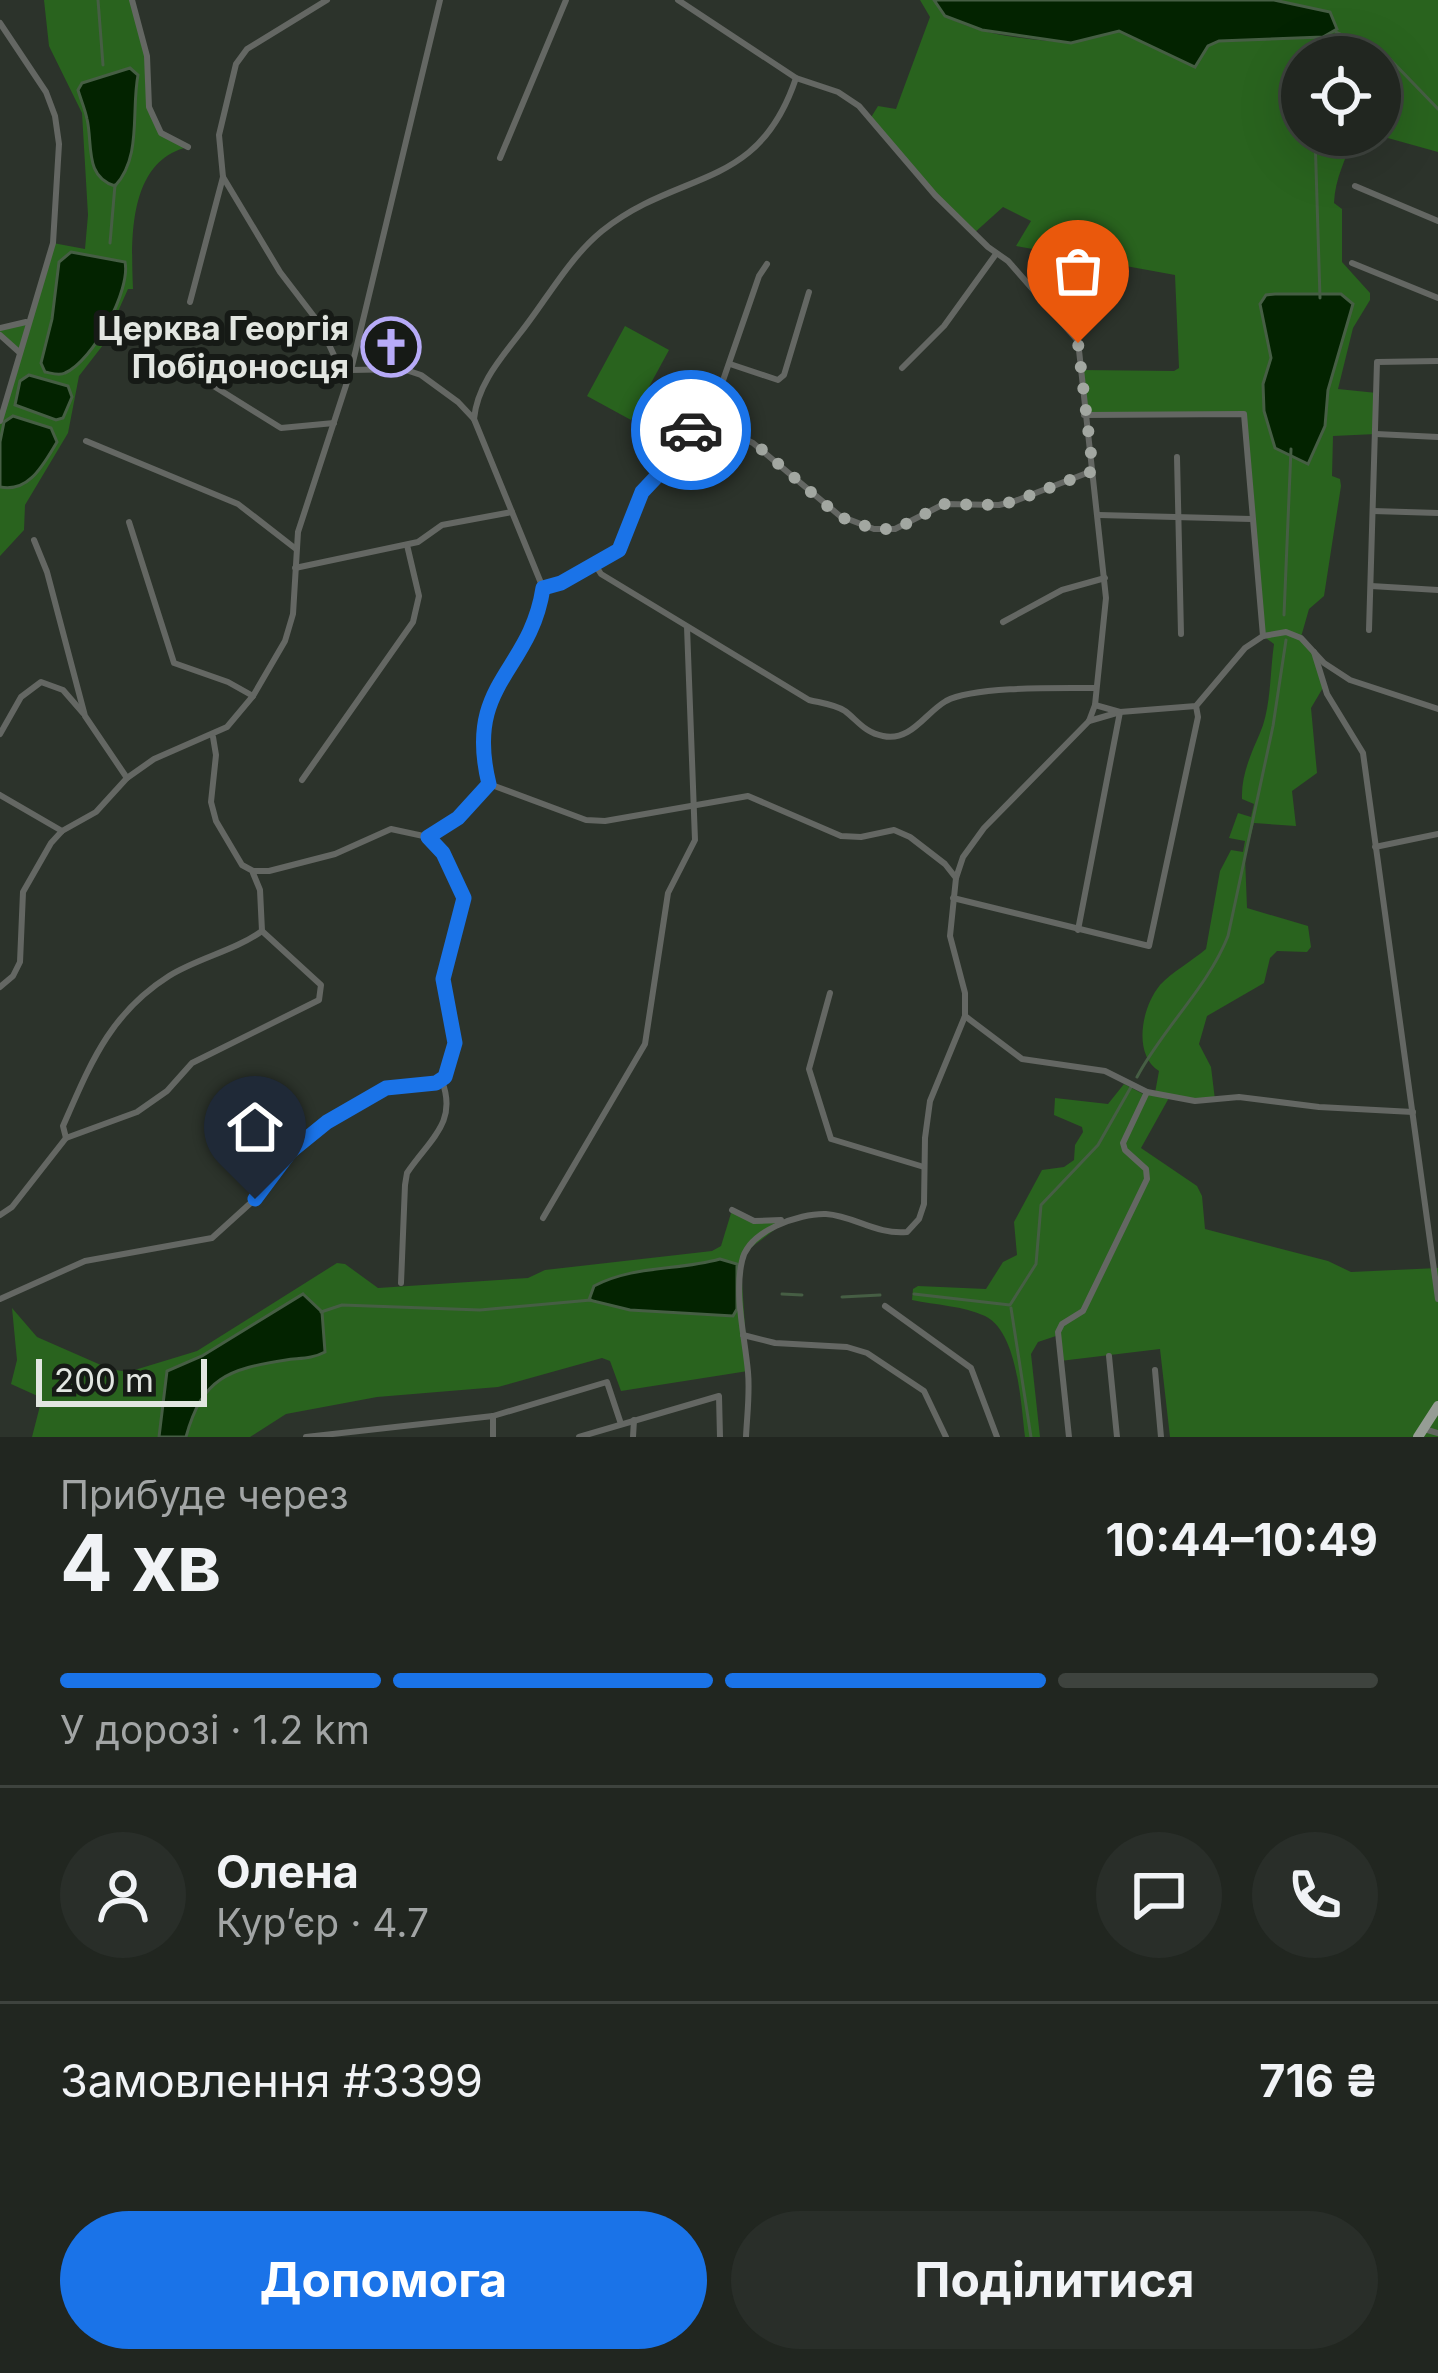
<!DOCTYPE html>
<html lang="uk">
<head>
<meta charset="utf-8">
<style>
  body { margin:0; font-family:Inter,sans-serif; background:#292e29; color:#f1f3f6; height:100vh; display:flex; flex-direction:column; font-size:45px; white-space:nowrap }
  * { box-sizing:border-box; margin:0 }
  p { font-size:39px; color:#a2a5a5 }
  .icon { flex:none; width:66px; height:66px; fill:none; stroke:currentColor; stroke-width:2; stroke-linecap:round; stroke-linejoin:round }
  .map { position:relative; height:1437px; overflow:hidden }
  .drawer { display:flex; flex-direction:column; background:#212620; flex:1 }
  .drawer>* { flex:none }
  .buttons { position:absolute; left:1281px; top:36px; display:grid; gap:24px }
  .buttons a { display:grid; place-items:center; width:120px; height:120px; border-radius:50%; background:#212620; box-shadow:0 12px 48px #0002,0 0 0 3px #3e433e; font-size:60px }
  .scale { position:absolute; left:36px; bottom:30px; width:171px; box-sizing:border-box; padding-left:12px; border:6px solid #e2e6e1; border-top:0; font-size:33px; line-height:42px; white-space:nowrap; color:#e2e6e1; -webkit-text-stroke:9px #161a16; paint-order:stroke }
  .pin { position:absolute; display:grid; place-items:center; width:102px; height:102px; color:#fff; margin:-123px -51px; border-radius:50% 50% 50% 0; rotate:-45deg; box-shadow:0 0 12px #0007 }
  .pin .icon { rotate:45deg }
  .courier { position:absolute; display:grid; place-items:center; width:120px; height:120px; margin:-60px; border:9px solid #1a73e8; border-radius:50%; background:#fff; color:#222; box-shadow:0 3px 15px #0007 }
  .overview em { font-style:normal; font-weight:700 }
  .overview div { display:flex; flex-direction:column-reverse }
  .overview { display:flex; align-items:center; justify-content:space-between; height:204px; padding:0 60px }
  h1 { font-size:78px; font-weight:700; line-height:90px }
  .bar { display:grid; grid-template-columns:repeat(4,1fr); gap:18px 12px; align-content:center; height:144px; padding:0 60px }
  .bar i { height:15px; border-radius:9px; background:#3e433e }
  .bar .selected { background:#1a73e8 }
  .bar p { grid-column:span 4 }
  .line { display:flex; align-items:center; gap:30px; padding:0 60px; border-top:3px solid #3e433e }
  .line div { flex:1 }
  .round { display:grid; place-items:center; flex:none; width:126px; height:126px; border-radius:63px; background:#292e29 }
  .button { display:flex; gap:24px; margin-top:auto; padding:24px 60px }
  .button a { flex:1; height:138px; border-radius:72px; background:#1a73e8; color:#fff; font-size:48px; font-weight:700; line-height:138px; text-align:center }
  .button a+a { background:#292e29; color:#f1f3f6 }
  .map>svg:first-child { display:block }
</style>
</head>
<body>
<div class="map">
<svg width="1438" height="1437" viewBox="0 0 1438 1437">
  <rect width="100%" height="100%" fill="#2c332b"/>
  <!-- green -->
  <g fill="#29631e">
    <path d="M 44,0 L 132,0 L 147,56 L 147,93 L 161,133 L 188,147 C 128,161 131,239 133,289 L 128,289 L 103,345 L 79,376 L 68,433 L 25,505 L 24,530 L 0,556 L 0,421 L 19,352 L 0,335 L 0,328 L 28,322 L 53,243 L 85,249 L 88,215 L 82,113 L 49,46 Z"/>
    <path d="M 920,0 L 934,0 C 949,36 1035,39 1070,43 L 1074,36 L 1241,0 L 1438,0 L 1438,152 L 1377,135 L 1380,135 L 1380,57 L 1302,57 L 1302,135 L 1354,135 C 1346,159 1335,178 1334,203 L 1342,209 L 1342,262 L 1370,293 L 1370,300 L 1353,328 L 1338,389 L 1377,393 L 1376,434 L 1333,436 L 1332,476 L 1340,479 L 1341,486 L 1324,596 L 1309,609 L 1301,637 L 1309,645 L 1324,686 L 1311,708 L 1317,773 L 1292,791 L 1296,826 L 1254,823 L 1245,857 L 1247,908 L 1308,926 L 1311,947 L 1307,952 L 1277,951 L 1270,958 L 1264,983 L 1207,1016 L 1199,1044 L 1211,1067 L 1215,1100 L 1170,1096 L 1141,1148 L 1197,1186 L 1202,1196 L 1205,1229 L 1328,1261 L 1351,1272 L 1438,1268 L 1438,1437 L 1170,1437 L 1160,1349 L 1060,1361 L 1056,1336 L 1038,1342 L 1031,1354 L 1040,1437 L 1025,1437 C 1021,1405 1018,1332 985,1316 C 964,1306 935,1305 912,1300 L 913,1289 L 918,1286 L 986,1289 L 1003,1262 L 1017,1255 L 1014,1222 L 1042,1170 L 1064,1167 L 1074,1160 L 1075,1145 L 1083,1132 L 1082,1127 L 1054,1115 L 1055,1098 L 1108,1104 L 1124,1084 L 1145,1095 L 1155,1093 L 1159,1071 C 1133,1055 1141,1008 1160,985 C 1172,972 1192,961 1206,949 L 1220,871 L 1231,850 L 1243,852 L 1245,841 L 1229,838 L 1238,813 L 1251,817 L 1254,804 L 1242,799 C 1241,775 1251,754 1260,733 C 1271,709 1270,671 1274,644 L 1263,636 L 1243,414 L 1084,415 L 1081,370 L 1174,371 L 1179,368 L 1175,275 L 1016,246 L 1031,221 L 1003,207 L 973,234 L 870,119 L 878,106 L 896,109 L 930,17 Z"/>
    <polygon points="625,326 669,350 631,420 587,396"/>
    <polygon points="732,1210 754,1221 786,1221 745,1252 741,1268 748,1371 621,1391 610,1361 602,1358 498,1387 377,1397 286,1414 250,1437 32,1437 42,1398 11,1384 17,1360 12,1308 37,1337 110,1369 128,1372 197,1351 337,1263 345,1264 378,1288 528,1278 545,1270 712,1251 721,1246"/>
  </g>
  <!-- water -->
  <g fill="#032300" stroke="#465e44" stroke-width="3">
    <polygon points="934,0 1274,0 1330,12 1337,29 1323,37 1219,41 1208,46 1195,67 1119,31 1071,43 982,30 945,16"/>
    <path d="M 130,68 L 138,75 C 131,111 142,157 115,186 C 84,177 93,144 87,119 C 85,109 81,100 78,90 L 82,83 Z"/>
    <path d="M 71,252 L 125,262 C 131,290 93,361 65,373 C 59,376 51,373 45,372 L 41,363 L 52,319 L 59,262 Z"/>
    <polygon points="1275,294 1341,294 1353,304 1328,390 1325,426 1308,464 1275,448 1264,411 1263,384 1271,358 1260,304 1266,295"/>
    <polygon points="29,375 68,386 72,397 63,418 56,420 15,405 20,381"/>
    <path d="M 13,416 L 51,428 L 57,442 C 43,465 29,493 0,487 L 0,442 L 4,422 Z"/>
    <path d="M 720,1259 L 737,1264 L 737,1309 L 733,1316 L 630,1310 L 589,1300 L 594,1286 C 634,1265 677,1271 720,1259 Z"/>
    <path d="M 303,1294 L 322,1312 L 325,1352 C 312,1359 300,1358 286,1360 C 228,1369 202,1378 186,1437 L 159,1437 L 167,1371 L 202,1356 Z"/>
  </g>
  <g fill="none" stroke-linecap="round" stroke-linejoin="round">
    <!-- stream -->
    <g stroke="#465e44" stroke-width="3">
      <polyline points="98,0 103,65"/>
      <polyline points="1336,32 1385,54 1438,109"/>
      <polyline points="1342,57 1350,37"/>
      <polyline points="1315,135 1320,298"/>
      <polyline points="110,243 115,185"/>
      <polyline points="1284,615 1291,449"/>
      <path d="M 1137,1077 C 1163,1028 1208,987 1228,936 L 1273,726 L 1286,640"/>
      <polyline points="782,1294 802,1295"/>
      <polyline points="914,1294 1010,1305 1036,1264 1041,1205 1098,1145 1131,1087"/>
      <polyline points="842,1297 880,1295"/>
      <polyline points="1011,1308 1031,1437"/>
      <polyline points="321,1312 342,1305 480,1310 591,1300"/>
    </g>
    <!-- minor -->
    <g stroke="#646763" stroke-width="6">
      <polyline points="132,0 147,56 149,107 161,133 188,147"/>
      <polyline points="327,0 247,49 236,64 219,135 223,177 280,272 319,323 338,364 351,370 403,369 421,375 458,402 474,419"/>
      <path d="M 678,0 L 796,78 L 838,92 L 859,106 L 935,195 L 988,247 L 1008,261 L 1078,341 L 1106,598 L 1095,705 L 1089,721 L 984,828 L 963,857 L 956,878 L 950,936 L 965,993 L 965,1016 L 930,1101 L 925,1138 L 924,1204 L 919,1219 L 907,1232 C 876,1235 855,1216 826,1214 C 799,1213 748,1231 742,1261 C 734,1295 745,1338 748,1372 C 750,1394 747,1415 746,1437"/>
      <polyline points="0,23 46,92 55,116 59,144 53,243 0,421"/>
      <polyline points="500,158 566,0"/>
      <polyline points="1355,186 1438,221"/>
      <polyline points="1352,263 1438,298"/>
      <polyline points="190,302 223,177"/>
      <polyline points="0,328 26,322"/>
      <polyline points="0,335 19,352"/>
      <polyline points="730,364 778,380 784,375 809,292"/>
      <polyline points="902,368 944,326 996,254"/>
      <polyline points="204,380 281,428 334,423"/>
      <polyline points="1084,415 1244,414 1263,636"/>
      <polyline points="699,417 753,443 840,516 874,529 895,529 944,504 999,505 1015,501 1092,471"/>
      <polyline points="1376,434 1438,437"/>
      <polyline points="86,441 238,504 296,549"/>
      <polyline points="1177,457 1181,634"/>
      <polyline points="1373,511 1438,513"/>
      <polyline points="1099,515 1251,519"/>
      <polyline points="129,522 174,663 228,682 253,696"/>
      <polyline points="34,540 47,572 85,716 127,778"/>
      <path d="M 594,563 L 601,574 L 809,700 C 821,703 834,704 845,711 C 857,720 865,733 883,736 C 911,742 925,713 946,701 C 974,686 1061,688 1095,688"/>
      <polyline points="295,568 418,542 442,525 512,512"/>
      <polyline points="1371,586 1438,590"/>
      <polyline points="543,588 561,583 619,550 642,492 677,455 719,392 759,276 767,264"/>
      <polyline points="1003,622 1062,590 1105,578"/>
      <polyline points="1369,630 1377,362 1438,361"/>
      <polyline points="1314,652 1327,694 1363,753 1438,1299"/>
      <polyline points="1089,721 1120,712 1196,706 1245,648 1263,636 1286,632 1301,638 1324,663 1350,680 1438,709"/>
      <polyline points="0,734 21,697 41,682 63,690 83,713"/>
      <polyline points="302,780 413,622 419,596 407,545"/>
      <path d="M 489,784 C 464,683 530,674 543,588 L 474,419 C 477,385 501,358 521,332 C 547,299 569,258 602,231 C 681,168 758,192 796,78"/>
      <polyline points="489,784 586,820 605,821 748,796 841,836 861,837 894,830 910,837 945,864 956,878"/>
      <polyline points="0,795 62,831"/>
      <polyline points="428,837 458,818 489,784"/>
      <polyline points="1375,847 1438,834"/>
      <polyline points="953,898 1149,946 1198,717 1196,706"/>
      <polyline points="1078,930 1120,712 1095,705"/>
      <polyline points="0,987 13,976 20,962 23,892 51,843 62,831 96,812 127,778 154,759 227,727 253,696 285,641 293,614 298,532 351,370 440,0"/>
      <polyline points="830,993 809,1069 831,1139 924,1167"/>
      <polyline points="965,1016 1022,1059 1105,1071 1147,1092 1195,1101 1239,1097 1319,1107 1413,1112"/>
      <path d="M 66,1138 L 63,1126 C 90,1065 109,1014 169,976 C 198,958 234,951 262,931 L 260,890 L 253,873"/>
      <polyline points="732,1210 754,1221 781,1220"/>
      <polyline points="0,1215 12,1207 66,1138 137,1112 167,1091 192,1063 319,1000 321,985 262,931"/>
      <polyline points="543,1218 645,1044 668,893 695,840 687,627"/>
      <path d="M 401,1283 L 405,1185 L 407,1173 C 429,1140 458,1123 442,1081"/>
      <polyline points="0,1299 85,1261 212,1238 255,1199 295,1146 327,1122 386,1087 439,1082 446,1074 455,1047 443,979 463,898 443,853 428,837 391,829 335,854 269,871 253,871 242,865 216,821 211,802 216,755 213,737"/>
      <polyline points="885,1306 971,1368 997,1437"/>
      <polyline points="743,1335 775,1343 847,1347 867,1353 924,1391 946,1437"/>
      <polyline points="1109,1356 1117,1437"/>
      <polyline points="1155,1370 1161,1437"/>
      <polyline points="1424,1429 1438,1433"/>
      <polyline points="306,1437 493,1416 607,1382 621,1424"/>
      <polyline points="493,1437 493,1416"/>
      <polyline points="579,1437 719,1396 720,1437"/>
      <polyline points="633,1437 634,1420"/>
      <polyline points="1069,1437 1058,1332 1062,1324 1083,1311 1147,1179 1146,1169 1125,1150 1123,1143 1147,1092"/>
    </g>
    <!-- major -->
    <polyline stroke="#969d95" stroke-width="10" points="1418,1437 1438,1406"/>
  </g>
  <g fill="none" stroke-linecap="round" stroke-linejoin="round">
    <!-- done -->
    <polyline stroke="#a2a7a1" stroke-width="12" stroke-dasharray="0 21.6" points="691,430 699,417 753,442 840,517 874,529 896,529 944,504 999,505 1015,501 1093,471 1078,343"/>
    <!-- route -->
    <path stroke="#1a73e8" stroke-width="15" d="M 255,1199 L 290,1152 L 327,1122 L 386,1088 L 436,1083 L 445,1077 L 455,1043 L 443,979 L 464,898 L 443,853 L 428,837 L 458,818 L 489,784 C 464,683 530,673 543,588 L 561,583 L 619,550 L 642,492 L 677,455 L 691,430"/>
  </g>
  <!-- icons -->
  <defs>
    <g id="church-ring" transform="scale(3)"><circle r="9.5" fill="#161a16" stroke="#b7abf8" stroke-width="1.5"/><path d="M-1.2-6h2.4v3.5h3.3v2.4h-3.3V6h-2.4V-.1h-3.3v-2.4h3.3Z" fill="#b7abf8"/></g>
  </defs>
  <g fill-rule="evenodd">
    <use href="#church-ring" x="391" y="347"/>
  </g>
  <g text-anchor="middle" stroke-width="12" stroke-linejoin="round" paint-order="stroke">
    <!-- poi labels -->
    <g font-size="33" font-weight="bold" fill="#e2e6e1" stroke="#161a16" text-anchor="end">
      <text x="349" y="340">Церква Георгія<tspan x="349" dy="38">Побідоносця</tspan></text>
    </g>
  </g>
</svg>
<div class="buttons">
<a><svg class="icon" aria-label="locate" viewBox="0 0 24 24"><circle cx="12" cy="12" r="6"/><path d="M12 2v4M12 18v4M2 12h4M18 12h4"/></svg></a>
</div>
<div class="scale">200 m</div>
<div class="pin" style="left:1078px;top:343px;background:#ea580c"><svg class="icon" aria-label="bag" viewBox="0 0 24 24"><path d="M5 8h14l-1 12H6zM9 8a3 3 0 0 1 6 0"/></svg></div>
<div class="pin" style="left:255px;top:1199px;background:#1f2937"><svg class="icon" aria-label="home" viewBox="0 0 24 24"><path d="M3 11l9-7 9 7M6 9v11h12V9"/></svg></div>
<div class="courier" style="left:691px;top:430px"><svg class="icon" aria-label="car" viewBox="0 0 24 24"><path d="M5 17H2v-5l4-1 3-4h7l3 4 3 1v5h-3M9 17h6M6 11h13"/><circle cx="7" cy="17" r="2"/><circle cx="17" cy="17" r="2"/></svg></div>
</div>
<section class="drawer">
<div class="overview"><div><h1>4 хв</h1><p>Прибуде через</p></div><em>10:44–10:49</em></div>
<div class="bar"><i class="selected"></i><i class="selected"></i><i class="selected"></i><i></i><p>У дорозі · 1.2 km</p></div>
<div class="line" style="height:216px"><a class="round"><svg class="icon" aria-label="person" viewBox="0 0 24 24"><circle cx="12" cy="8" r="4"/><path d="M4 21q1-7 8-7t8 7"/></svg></a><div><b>Олена</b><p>Кур’єр · 4.7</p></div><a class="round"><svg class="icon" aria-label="chat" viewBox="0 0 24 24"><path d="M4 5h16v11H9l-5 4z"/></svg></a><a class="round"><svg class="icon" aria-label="phone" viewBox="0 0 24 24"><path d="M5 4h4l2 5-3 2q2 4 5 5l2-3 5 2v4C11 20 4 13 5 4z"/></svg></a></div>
<div class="line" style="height:156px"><div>Замовлення #3399</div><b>716 ₴</b></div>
<div class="button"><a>Допомога</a><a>Поділитися</a></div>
</section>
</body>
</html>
